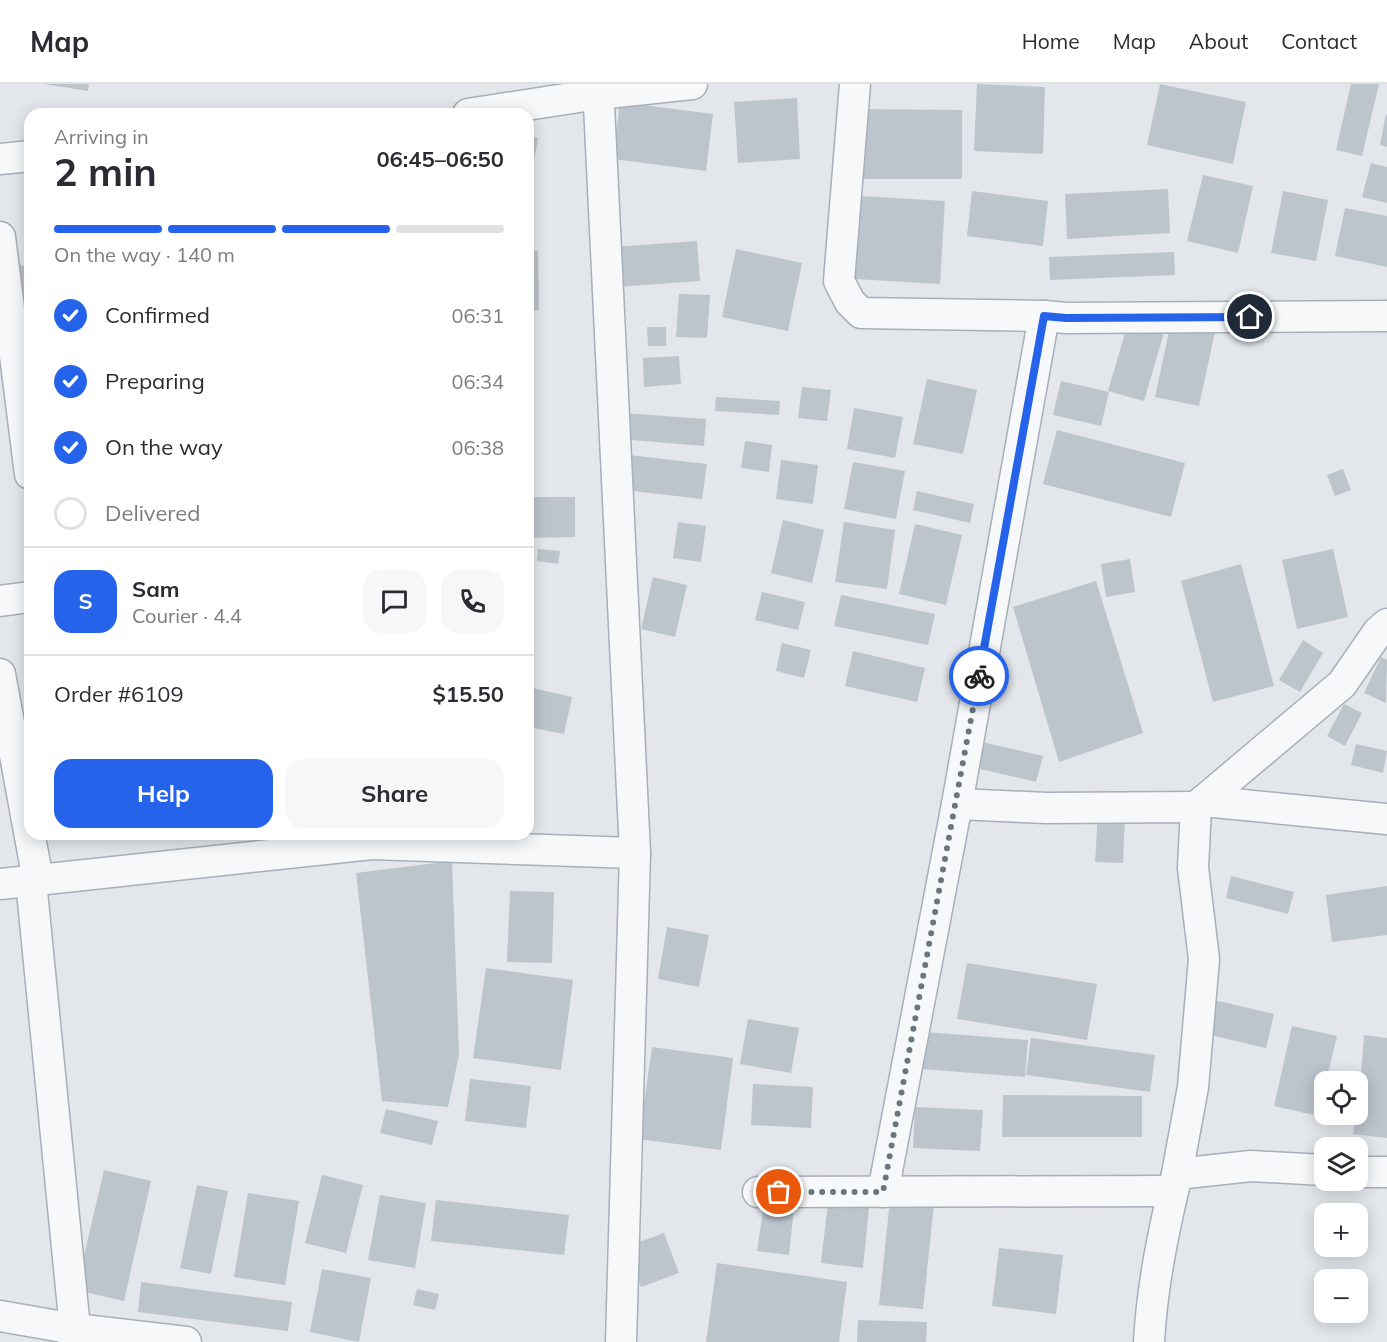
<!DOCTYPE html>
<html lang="en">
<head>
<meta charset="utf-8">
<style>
  body { margin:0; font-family:Mulish,sans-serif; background:#f7f7f7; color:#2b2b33; height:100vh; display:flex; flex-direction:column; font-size:22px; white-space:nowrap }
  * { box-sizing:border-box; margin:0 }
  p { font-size:20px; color:#7c7c81 }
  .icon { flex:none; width:33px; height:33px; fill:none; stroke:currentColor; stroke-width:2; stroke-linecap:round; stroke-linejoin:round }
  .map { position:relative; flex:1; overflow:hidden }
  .sheet { position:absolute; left:24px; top:24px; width:510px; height:732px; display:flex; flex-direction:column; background:#fff; border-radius:18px; box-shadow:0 3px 15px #0003 }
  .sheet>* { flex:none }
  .controls { position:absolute; left:1314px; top:987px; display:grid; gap:12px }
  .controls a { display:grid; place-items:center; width:54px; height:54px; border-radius:12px; background:#fff; box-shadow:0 3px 15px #0003; font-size:30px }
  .pin { position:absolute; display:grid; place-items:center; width:51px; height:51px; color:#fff; margin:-26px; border:3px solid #fff; border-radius:50%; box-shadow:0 2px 6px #0007 }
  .courier { position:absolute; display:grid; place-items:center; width:60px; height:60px; margin:-30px; border:4px solid #2563eb; border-radius:50%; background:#fff; color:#222; box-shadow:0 2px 8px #0007 }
  .head em { font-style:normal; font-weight:700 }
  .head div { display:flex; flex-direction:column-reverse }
  .head { display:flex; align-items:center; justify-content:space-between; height:102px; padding:0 30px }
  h1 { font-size:39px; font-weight:700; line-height:45px }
  .bar { display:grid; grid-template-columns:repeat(4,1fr); gap:9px 6px; align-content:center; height:72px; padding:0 30px }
  .bar i { height:8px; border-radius:4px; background:#e1e1e2 }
  .bar .current { background:#2563eb }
  .bar p { grid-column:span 4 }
  .line { display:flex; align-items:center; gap:15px; padding:0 30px; border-top:2px solid #e1e1e2 }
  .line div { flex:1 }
  .round { display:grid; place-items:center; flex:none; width:63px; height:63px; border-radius:18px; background:#f7f7f7 }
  ol { padding:0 30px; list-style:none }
  li { display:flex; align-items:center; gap:18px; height:66px }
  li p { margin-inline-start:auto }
  li .icon { padding:6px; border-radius:50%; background:#2563eb; color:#fff; stroke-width:4 }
  li:last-child { color:#7c7c81 }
  li i { width:33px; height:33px; border:3px solid #e1e1e2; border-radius:50% }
  .cta { display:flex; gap:12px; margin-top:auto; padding:12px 30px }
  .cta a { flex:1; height:69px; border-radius:18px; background:#2563eb; color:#fff; font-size:24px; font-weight:700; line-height:69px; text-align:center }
  .cta a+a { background:#f7f7f7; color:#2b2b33 }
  header { display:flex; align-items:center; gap:36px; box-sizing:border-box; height:84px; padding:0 30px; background:#fff; border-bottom:2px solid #e1e1e2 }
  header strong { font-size:28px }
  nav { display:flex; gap:33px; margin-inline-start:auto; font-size:21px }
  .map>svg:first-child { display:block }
</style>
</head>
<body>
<header>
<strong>Map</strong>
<nav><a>Home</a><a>Map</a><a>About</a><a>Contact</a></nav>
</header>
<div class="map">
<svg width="1387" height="1258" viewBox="0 0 1387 1258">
  <rect width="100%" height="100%" fill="#e3e7ec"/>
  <!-- building -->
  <g fill="#bcc4cc">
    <polygon points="44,0 89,0 88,7"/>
    <polygon points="977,0 1045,3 1043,70 974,67"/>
    <polygon points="1160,0 1246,18 1233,80 1147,61"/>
    <polygon points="1351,0 1379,0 1362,72 1336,66"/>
    <polygon points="797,14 800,75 738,79 734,18"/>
    <polygon points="620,18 713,30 706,87 613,75"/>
    <polygon points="862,25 962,26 962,95 861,95"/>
    <polygon points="1386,30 1387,31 1387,63 1380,61"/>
    <polygon points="528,52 538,54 529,103 528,103"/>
    <polygon points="1371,79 1387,83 1387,119 1362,113"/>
    <polygon points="1203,91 1253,102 1238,169 1187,157"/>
    <polygon points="1168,105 1170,149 1067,155 1065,110"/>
    <polygon points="972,107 1048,117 1043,162 967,152"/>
    <polygon points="1283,107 1328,116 1316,177 1271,169"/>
    <polygon points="860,112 945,117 940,200 855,195"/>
    <polygon points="1345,124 1387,132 1387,183 1335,172"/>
    <polygon points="697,157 700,197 617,203 614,163"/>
    <polygon points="736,165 802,179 788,247 722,233"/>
    <polygon points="528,167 538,167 539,226 528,227"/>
    <polygon points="1174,168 1175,191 1050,196 1049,173"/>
    <polygon points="30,181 30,251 3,253 0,183"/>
    <polygon points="679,210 710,211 707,254 676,253"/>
    <polygon points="1171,238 1215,248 1199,322 1155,313"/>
    <polygon points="1128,239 1164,249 1144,317 1108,307"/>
    <polygon points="647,243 666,243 666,262 648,262"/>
    <polygon points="679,272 681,300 644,303 643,274"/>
    <polygon points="927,295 977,306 963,370 913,360"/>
    <polygon points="1061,297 1109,308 1101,342 1053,331"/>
    <polygon points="802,303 831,306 827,337 798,334"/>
    <polygon points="716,313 780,317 779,331 715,327"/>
    <polygon points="854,324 903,333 895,374 847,365"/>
    <polygon points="622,329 706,335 704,362 620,355"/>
    <polygon points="1057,346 1185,379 1171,433 1043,400"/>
    <polygon points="745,357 772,361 769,388 741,384"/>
    <polygon points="629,371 707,380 702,415 624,406"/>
    <polygon points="781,376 818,381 813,420 776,415"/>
    <polygon points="853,378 905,387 896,435 844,425"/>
    <polygon points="1343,385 1351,406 1335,412 1327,391"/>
    <polygon points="917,407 974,420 970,439 913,426"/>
    <polygon points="532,413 575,413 575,453 533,454"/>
    <polygon points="783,436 824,446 812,499 771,489"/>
    <polygon points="678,438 706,442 701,478 673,474"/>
    <polygon points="844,438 895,446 887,505 835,498"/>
    <polygon points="915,440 962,451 946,521 899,510"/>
    <polygon points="538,465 560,467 558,480 537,477"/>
    <polygon points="1333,465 1348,533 1297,545 1282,476"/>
    <polygon points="1130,475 1135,508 1106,513 1101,480"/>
    <polygon points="1241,480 1274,602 1213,618 1181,497"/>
    <polygon points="653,493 687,501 675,553 641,545"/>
    <polygon points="1096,497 1143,649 1059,678 1013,523"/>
    <polygon points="762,508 805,518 798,546 755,536"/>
    <polygon points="841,511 935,530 928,561 834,542"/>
    <polygon points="1303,556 1323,569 1300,608 1279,596"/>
    <polygon points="782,559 811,566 804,594 776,587"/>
    <polygon points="853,567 925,584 917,618 845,602"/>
    <polygon points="1381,573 1387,576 1386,619 1364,609"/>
    <polygon points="528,603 572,613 564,650 528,643"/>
    <polygon points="1344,620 1362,629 1345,662 1327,652"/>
    <polygon points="978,657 1043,672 1036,698 972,683"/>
    <polygon points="1356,660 1387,667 1383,689 1351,681"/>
    <polygon points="528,664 533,664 530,697 528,697"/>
    <polygon points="1098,729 1125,730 1123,779 1095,778"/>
    <polygon points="452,777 459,971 448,1023 382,1017 356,789"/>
    <polygon points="1231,792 1294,808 1288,830 1226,814"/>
    <polygon points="1387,802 1387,851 1332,858 1326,811"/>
    <polygon points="510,807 554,808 552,879 507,878"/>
    <polygon points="667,843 709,851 699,903 658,895"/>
    <polygon points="967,879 1097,900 1087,956 957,935"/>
    <polygon points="486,884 573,896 561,986 473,974"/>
    <polygon points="1214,916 1274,930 1266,964 1206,950"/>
    <polygon points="748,935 799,944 791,989 740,980"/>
    <polygon points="1292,942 1337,952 1326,998 1324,998 1318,1032 1274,1022"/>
    <polygon points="925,948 1028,956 1025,993 922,985"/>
    <polygon points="1364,951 1387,954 1387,1054 1353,1050 1356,1030 1358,1030"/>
    <polygon points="1031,954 1155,971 1150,1008 1026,991"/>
    <polygon points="652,963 733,974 721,1066 639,1055"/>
    <polygon points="470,995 531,1002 526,1044 465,1037"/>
    <polygon points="753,1000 813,1003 811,1044 751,1041"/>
    <polygon points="1003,1011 1142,1012 1142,1053 1002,1053"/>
    <polygon points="915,1023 983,1026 980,1067 913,1064"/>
    <polygon points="386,1025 438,1037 432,1061 380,1049"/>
    <polygon points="104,1086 151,1097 124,1217 76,1206"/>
    <polygon points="322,1091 363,1101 346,1169 305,1159"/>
    <polygon points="197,1101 228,1107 211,1190 180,1184"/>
    <polygon points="248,1109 299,1117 285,1201 234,1193"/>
    <polygon points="829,1110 870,1114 863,1184 821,1179"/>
    <polygon points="380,1111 426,1119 415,1184 368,1176"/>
    <polygon points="436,1116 569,1131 564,1171 431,1157"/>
    <polygon points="890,1116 934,1120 923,1225 879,1221"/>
    <polygon points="764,1120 794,1124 789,1171 757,1167"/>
    <polygon points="664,1149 679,1189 641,1203 626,1163"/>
    <polygon points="999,1164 1063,1171 1056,1230 992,1222"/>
    <polygon points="717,1179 847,1198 839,1258 706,1258"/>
    <polygon points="322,1185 371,1194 359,1258 310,1248"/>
    <polygon points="141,1198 292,1218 288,1247 138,1228"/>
    <polygon points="417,1205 439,1210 435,1226 413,1221"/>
    <polygon points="858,1236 927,1238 926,1258 857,1258"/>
  </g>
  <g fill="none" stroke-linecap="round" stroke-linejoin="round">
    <!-- minor casing -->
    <g stroke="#a7afb7" stroke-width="33">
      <g id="minor">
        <polyline points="598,0 635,769 621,1258"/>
        <polyline points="855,0 839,197 850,218 861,229 1044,232"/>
        <polyline points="468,30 598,10 692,0"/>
        <polyline points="0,75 30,72"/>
        <polyline points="0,153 30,390"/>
        <polyline points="0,517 30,513"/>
        <polyline points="0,590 38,796"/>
        <polyline points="1203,717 1387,735"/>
        <polyline points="957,720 1047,724 1196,723 1193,784 1204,875 1193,1003 1177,1090"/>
        <polyline points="1196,723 1342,600 1378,548 1387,540"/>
        <polyline points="31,797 75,1245 73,1258"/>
        <polyline points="0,800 372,760 635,769"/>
        <polyline points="1358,1088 1387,1088"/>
        <polyline points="758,1108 1173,1107"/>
        <polyline points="883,1108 957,720 1044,232 1066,234 1387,232"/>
        <polyline points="0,1232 75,1245 186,1258"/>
        <path d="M 1149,1258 C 1152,1201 1164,1145 1177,1090 L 1251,1082 L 1324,1086"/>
      </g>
    </g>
    <!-- minor -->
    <use href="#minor" stroke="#f6f8fa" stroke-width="30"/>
  </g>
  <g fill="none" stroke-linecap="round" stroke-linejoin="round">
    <!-- done -->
    <polyline stroke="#6a7580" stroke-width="6" stroke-dasharray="0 10.8" points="779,1108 883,1108 979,592"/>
    <!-- route -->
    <polyline stroke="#2563eb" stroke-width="8" points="979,592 1044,232 1066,234 1250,233"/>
  </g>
</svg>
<div class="controls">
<a><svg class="icon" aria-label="locate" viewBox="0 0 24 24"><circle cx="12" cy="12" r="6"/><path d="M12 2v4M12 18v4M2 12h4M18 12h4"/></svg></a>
<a><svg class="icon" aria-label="layers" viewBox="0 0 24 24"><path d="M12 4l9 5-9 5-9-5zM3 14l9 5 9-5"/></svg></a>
<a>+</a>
<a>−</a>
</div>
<div class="pin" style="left:779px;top:1108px;background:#ea580c"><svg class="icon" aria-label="bag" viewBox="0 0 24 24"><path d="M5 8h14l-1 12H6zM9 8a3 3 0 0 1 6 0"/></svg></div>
<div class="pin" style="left:1250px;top:233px;background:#1f2937"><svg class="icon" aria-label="home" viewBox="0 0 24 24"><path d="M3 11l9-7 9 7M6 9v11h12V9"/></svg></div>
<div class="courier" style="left:979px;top:592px"><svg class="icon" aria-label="bike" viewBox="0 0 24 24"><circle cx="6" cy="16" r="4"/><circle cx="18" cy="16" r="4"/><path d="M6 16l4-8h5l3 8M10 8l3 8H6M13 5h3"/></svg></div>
<section class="sheet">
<div class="head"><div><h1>2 min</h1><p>Arriving in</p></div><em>06:45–06:50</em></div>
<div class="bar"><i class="current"></i><i class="current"></i><i class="current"></i><i></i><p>On the way · 140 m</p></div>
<ol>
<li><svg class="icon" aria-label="check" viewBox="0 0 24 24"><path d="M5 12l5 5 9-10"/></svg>Confirmed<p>06:31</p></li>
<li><svg class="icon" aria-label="check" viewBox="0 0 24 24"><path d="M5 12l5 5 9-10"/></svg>Preparing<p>06:34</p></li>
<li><svg class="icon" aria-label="check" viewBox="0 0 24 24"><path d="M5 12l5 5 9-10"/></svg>On the way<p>06:38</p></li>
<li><i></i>Delivered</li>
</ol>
<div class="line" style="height:108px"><b class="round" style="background:#2563eb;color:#fff">S</b><div><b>Sam</b><p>Courier · 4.4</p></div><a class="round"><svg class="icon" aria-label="chat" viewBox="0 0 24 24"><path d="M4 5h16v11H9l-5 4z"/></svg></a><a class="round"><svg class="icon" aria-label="phone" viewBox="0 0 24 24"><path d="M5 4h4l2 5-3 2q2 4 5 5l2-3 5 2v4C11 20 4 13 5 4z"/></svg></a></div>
<div class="line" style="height:78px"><div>Order #6109</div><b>$15.50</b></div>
<div class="cta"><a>Help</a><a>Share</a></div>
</section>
</div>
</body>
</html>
